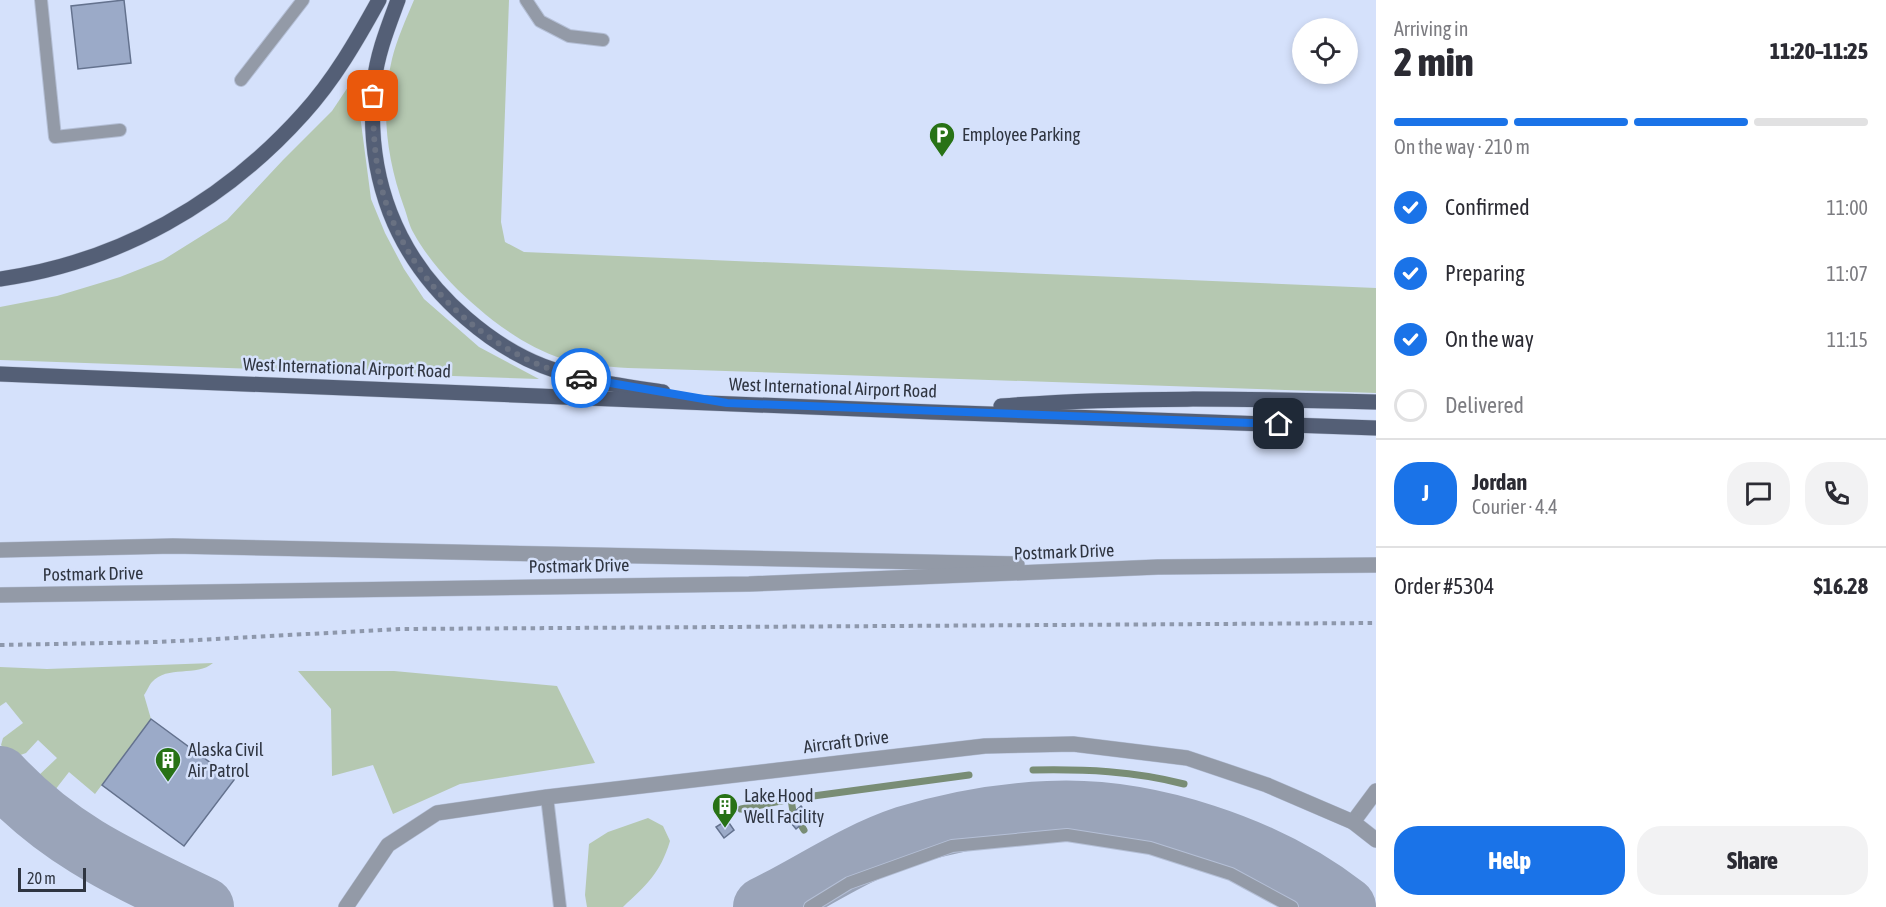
<!DOCTYPE html>
<html lang="en">
<head>
<meta charset="utf-8">
<style>
  body { margin:0; font-family:"Asap Condensed",sans-serif; background:#f2f2f3; color:#2b2b33; height:100vh; display:flex; flex-direction:column; font-size:22px; white-space:nowrap }
  * { box-sizing:border-box; margin:0 }
  p { font-size:20px; color:#7c7c81 }
  .icon { flex:none; width:33px; height:33px; fill:none; stroke:currentColor; stroke-width:2; stroke-linecap:round; stroke-linejoin:round }
  .map { position:relative; flex:1; overflow:hidden }
  .sheet { display:flex; flex-direction:column; background:#fff; width:510px }
  .sheet>* { flex:none }
  .buttons { position:absolute; left:1292px; top:18px; display:grid; gap:12px }
  .buttons a { display:grid; place-items:center; width:66px; height:66px; border-radius:50%; background:#fff; box-shadow:0 3px 9px #0003; font-size:30px }
  .scale { position:absolute; left:18px; bottom:15px; width:68px; box-sizing:border-box; padding-left:6px; border:3px solid #2f3541; border-top:0; font-size:16px; line-height:21px; white-space:nowrap; color:#2f3541; -webkit-text-stroke:4px #d5e1fb; paint-order:stroke }
  .pin { position:absolute; display:grid; place-items:center; width:51px; height:51px; color:#fff; margin:-26px; border-radius:12px; box-shadow:0 3px 9px #0006 }
  .courier { position:absolute; display:grid; place-items:center; width:60px; height:60px; margin:-30px; border:4px solid #1a73e8; border-radius:50%; background:#fff; color:#222; box-shadow:0 2px 8px #0007 }
  .summary em { font-style:normal; font-weight:800 }
  .summary div { display:flex; flex-direction:column-reverse }
  .summary { display:flex; align-items:center; justify-content:space-between; height:102px; padding:0 18px }
  h1 { font-size:39px; font-weight:800; line-height:45px }
  .bar { display:grid; grid-template-columns:repeat(4,1fr); gap:9px 6px; align-content:center; height:72px; padding:0 18px }
  .bar i { height:8px; border-radius:4px; background:#e1e1e2 }
  .bar .on { background:#1a73e8 }
  .bar p { grid-column:span 4 }
  .line { display:flex; align-items:center; gap:15px; padding:0 18px; border-top:2px solid #e1e1e2 }
  .line div { flex:1 }
  .round { display:grid; place-items:center; flex:none; width:63px; height:63px; border-radius:24px; background:#f2f2f3 }
  ol { padding:0 18px; list-style:none }
  li { display:flex; align-items:center; gap:18px; height:66px }
  li p { margin-inline-start:auto }
  li .icon { padding:6px; border-radius:50%; background:#1a73e8; color:#fff; stroke-width:4 }
  li:last-child { color:#7c7c81 }
  li i { width:33px; height:33px; border:3px solid #e1e1e2; border-radius:50% }
  .action { display:flex; gap:12px; margin-top:auto; padding:12px 18px }
  .action a { flex:1; height:69px; border-radius:24px; background:#1a73e8; color:#fff; font-size:24px; font-weight:800; line-height:69px; text-align:center }
  .action a+a { background:#f2f2f3; color:#2b2b33 }
  main { display:flex; flex:1; min-height:0 }
  .map>svg:first-child { display:block }
</style>
</head>
<body>
<main>
<div class="map">
<svg width="1376" height="907" viewBox="0 0 1376 907">
  <rect width="100%" height="100%" fill="#d5e1fb"/>
  <!-- green -->
  <g fill="#b5c8b1">
    <path d="M 414,0 L 509,0 L 501,222 L 505,242 L 524,252 L 1376,288 L 1376,393 L 695,370 C 654,368 602,370 563,359 C 532,349 502,329 478,308 C 453,287 429,261 413,232 C 409,225 407,215 404,207 C 387,160 380,108 392,59 C 397,39 406,19 414,0 Z"/>
    <polygon points="352,81 360,85 360,115 371,199 385,233 404,269 424,299 479,347 539,379 0,360 0,307 57,296 120,277 163,260 227,220 283,160 332,111"/>
    <path d="M 213,663 C 197,677 167,665 152,682 C 149,685 147,691 144,695 L 151,719 L 95,794 L 69,772 L 55,790 L 44,793 L 36,786 L 36,778 L 57,758 L 38,740 L 26,753 L 12,758 L 1,745 L 3,738 L 23,723 L 6,702 L 0,706 L 0,667 L 47,669 Z"/>
    <polygon points="298,671 394,671 557,686 595,763 460,784 393,814 373,765 332,776 331,709"/>
    <path d="M 648,818 L 663,826 L 670,841 C 660,874 647,884 623,907 L 587,907 L 585,895 L 589,844 L 608,832 Z"/>
  </g>
  <g fill="none" stroke-linecap="round" stroke-linejoin="round">
    <!-- stream -->
    <g stroke="#798d75" stroke-width="7">
      <path d="M 1033,770 C 1084,769 1134,771 1184,784"/>
      <polyline points="791,799 793,812 804,830"/>
      <polyline points="741,809 791,799 969,775"/>
    </g>
    <!-- taxiway -->
    <g stroke="#9aa4b9" stroke-width="60">
      <path d="M 0,776 C 61,842 125,869 204,907"/>
      <path d="M 763,907 C 810,884 854,853 905,836 C 951,822 1000,813 1048,811 C 1147,806 1268,846 1346,907"/>
    </g>
  </g>
  <!-- building -->
  <g fill="#9baac8" stroke="#64728e" stroke-width="1.5">
    <polygon points="124,0 131,63 78,69 71,6"/>
    <polygon points="151,719 234,780 184,846 102,785"/>
    <polygon points="801,806 810,817 796,829 787,818"/>
    <polygon points="727,820 734,830 724,838 716,827"/>
  </g>
  <g fill="none" stroke-linecap="round" stroke-linejoin="round">
    <!-- service casing -->
    <g stroke="#b4bfd6" stroke-width="14">
      <g id="service">
        <polyline points="41,0 55,137 120,130"/>
        <polyline points="526,0 540,21 569,36 603,40"/>
        <polyline points="241,80 303,0"/>
        <polyline points="547,797 560,907"/>
        <polyline points="810,907 849,883 952,846 1067,835 1150,848 1231,874 1292,907"/>
      </g>
    </g>
    <!-- minor casing -->
    <g stroke="#b4bfd6" stroke-width="16">
      <g id="minor">
        <polyline points="1353,822 1376,791"/>
        <polyline points="346,907 388,845 437,813 547,797 985,746 1073,744 1187,758 1267,785 1353,822 1376,840"/>
      </g>
    </g>
    <!-- tertiary casing -->
    <g stroke="#b4bfd6" stroke-width="16">
      <g id="tertiary">
        <polyline points="0,550 173,546 1017,564"/>
        <polyline points="0,595 749,584 1158,567 1376,565"/>
      </g>
    </g>
    <!-- primary casing -->
    <g stroke="#b4bfd6" stroke-width="16">
      <g id="primary">
        <path d="M 398,0 C 388,27 377,54 374,83 C 365,176 395,257 466,318 C 489,338 515,355 543,366 C 582,381 623,386 663,392"/>
        <path d="M 0,279 C 119,262 223,203 303,114 C 334,80 357,40 379,0"/>
        <polyline points="0,374 932,412 1376,428"/>
        <path d="M 1001,406 C 1126,396 1250,399 1376,402"/>
      </g>
    </g>
    <!-- path -->
    <polyline stroke="#8e98ac" stroke-width="4" stroke-dasharray="4.5 4.5" stroke-linecap="butt" points="0,645 159,642 401,629 1376,623"/>
    <!-- service -->
    <use href="#service" stroke="#939aa7" stroke-width="12"/>
    <!-- minor -->
    <use href="#minor" stroke="#939aa7" stroke-width="15"/>
    <!-- tertiary -->
    <use href="#tertiary" stroke="#939aa7" stroke-width="15"/>
    <!-- primary -->
    <use href="#primary" stroke="#545f76" stroke-width="15"/>
  </g>
  <g fill="none" stroke-linecap="round" stroke-linejoin="round">
    <!-- done -->
    <path stroke="#697182" stroke-width="6" stroke-dasharray="0 10.8" d="M 373,96 C 373,136 375,176 390,214 C 420,293 498,360 581,378"/>
    <!-- route -->
    <polyline stroke="#1a73e8" stroke-width="8" points="581,378 727,403 1279,424"/>
  </g>
  <!-- icons -->
  <defs>
    <g id="parking-pin" transform="scale(1.35)"><path d="M0 17L-7.5 6A9.5 9.5 0 1 1 7.5 6Z" fill="#287216" stroke="#d5e1fb"/><path d="M-3.5-5.5H1a3.5 3.5 0 0 1 0 7H-1V5.5H-3.5ZM-1-3.4V-.6H.8a1.4 1.4 0 0 0 0-2.8Z" fill="#fff"/></g>
    <g id="building-pin" transform="scale(1.35)"><path d="M0 17L-7.5 6A9.5 9.5 0 1 1 7.5 6Z" fill="#287216" stroke="#d5e1fb"/><path d="M-4-6H4V6H1V3H-1V6H-4ZM-2.5-4.3h1.7v1.8h-1.7ZM.8-4.3h1.7v1.8H.8ZM-2.5-1h1.7V.8h-1.7ZM.8-1h1.7V.8H.8Z" fill="#fff"/></g>
  </defs>
  <g fill-rule="evenodd">
    <use href="#parking-pin" x="942" y="135"/>
    <use href="#building-pin" x="168" y="760"/>
    <use href="#building-pin" x="725" y="806"/>
  </g>
  <g text-anchor="middle" stroke-width="5" stroke-linejoin="round" paint-order="stroke">
    <!-- poi labels -->
    <g font-size="18" fill="#2f3541" stroke="#d5e1fb" text-anchor="start">
      <text x="962" y="141">Employee Parking</text>
      <text x="188" y="756">Alaska Civil<tspan x="188" dy="21">Air Patrol</tspan></text>
      <text x="744" y="802">Lake Hood<tspan x="744" dy="21">Well Facility</tspan></text>
    </g>
    <!-- street labels -->
    <g font-size="18" fill="#2f3541" stroke="#d5e1fb">
      <text transform="translate(347 368) rotate(2)" y="6">West International Airport Road</text>
      <text transform="translate(833 388) rotate(2)" y="6">West International Airport Road</text>
      <text transform="translate(1064 552) rotate(-2)" y="6">Postmark Drive</text>
      <text transform="translate(579 566) rotate(-1)" y="6">Postmark Drive</text>
      <text transform="translate(93 574) rotate(-1)" y="6">Postmark Drive</text>
      <text transform="translate(846 742) rotate(-7)" y="6">Aircraft Drive</text>
    </g>
  </g>
</svg>
<div class="buttons">
<a><svg class="icon" aria-label="locate" viewBox="0 0 24 24"><circle cx="12" cy="12" r="6"/><path d="M12 2v4M12 18v4M2 12h4M18 12h4"/></svg></a>
</div>
<div class="scale">20 m</div>
<div class="pin" style="left:373px;top:96px;background:#ea580c"><svg class="icon" aria-label="bag" viewBox="0 0 24 24"><path d="M5 8h14l-1 12H6zM9 8a3 3 0 0 1 6 0"/></svg></div>
<div class="pin" style="left:1279px;top:424px;background:#1f2937"><svg class="icon" aria-label="home" viewBox="0 0 24 24"><path d="M3 11l9-7 9 7M6 9v11h12V9"/></svg></div>
<div class="courier" style="left:581px;top:378px"><svg class="icon" aria-label="car" viewBox="0 0 24 24"><path d="M5 17H2v-5l4-1 3-4h7l3 4 3 1v5h-3M9 17h6M6 11h13"/><circle cx="7" cy="17" r="2"/><circle cx="17" cy="17" r="2"/></svg></div>
</div>
<section class="sheet">
<div class="summary"><div><h1>2 min</h1><p>Arriving in</p></div><em>11:20–11:25</em></div>
<div class="bar"><i class="on"></i><i class="on"></i><i class="on"></i><i></i><p>On the way · 210 m</p></div>
<ol>
<li><svg class="icon" aria-label="check" viewBox="0 0 24 24"><path d="M5 12l5 5 9-10"/></svg>Confirmed<p>11:00</p></li>
<li><svg class="icon" aria-label="check" viewBox="0 0 24 24"><path d="M5 12l5 5 9-10"/></svg>Preparing<p>11:07</p></li>
<li><svg class="icon" aria-label="check" viewBox="0 0 24 24"><path d="M5 12l5 5 9-10"/></svg>On the way<p>11:15</p></li>
<li><i></i>Delivered</li>
</ol>
<div class="line" style="height:108px"><b class="round" style="background:#1a73e8;color:#fff">J</b><div><b>Jordan</b><p>Courier · 4.4</p></div><a class="round"><svg class="icon" aria-label="chat" viewBox="0 0 24 24"><path d="M4 5h16v11H9l-5 4z"/></svg></a><a class="round"><svg class="icon" aria-label="phone" viewBox="0 0 24 24"><path d="M5 4h4l2 5-3 2q2 4 5 5l2-3 5 2v4C11 20 4 13 5 4z"/></svg></a></div>
<div class="line" style="height:78px"><div>Order #5304</div><b>$16.28</b></div>
<div class="action"><a>Help</a><a>Share</a></div>
</section>
</main>
</body>
</html>
